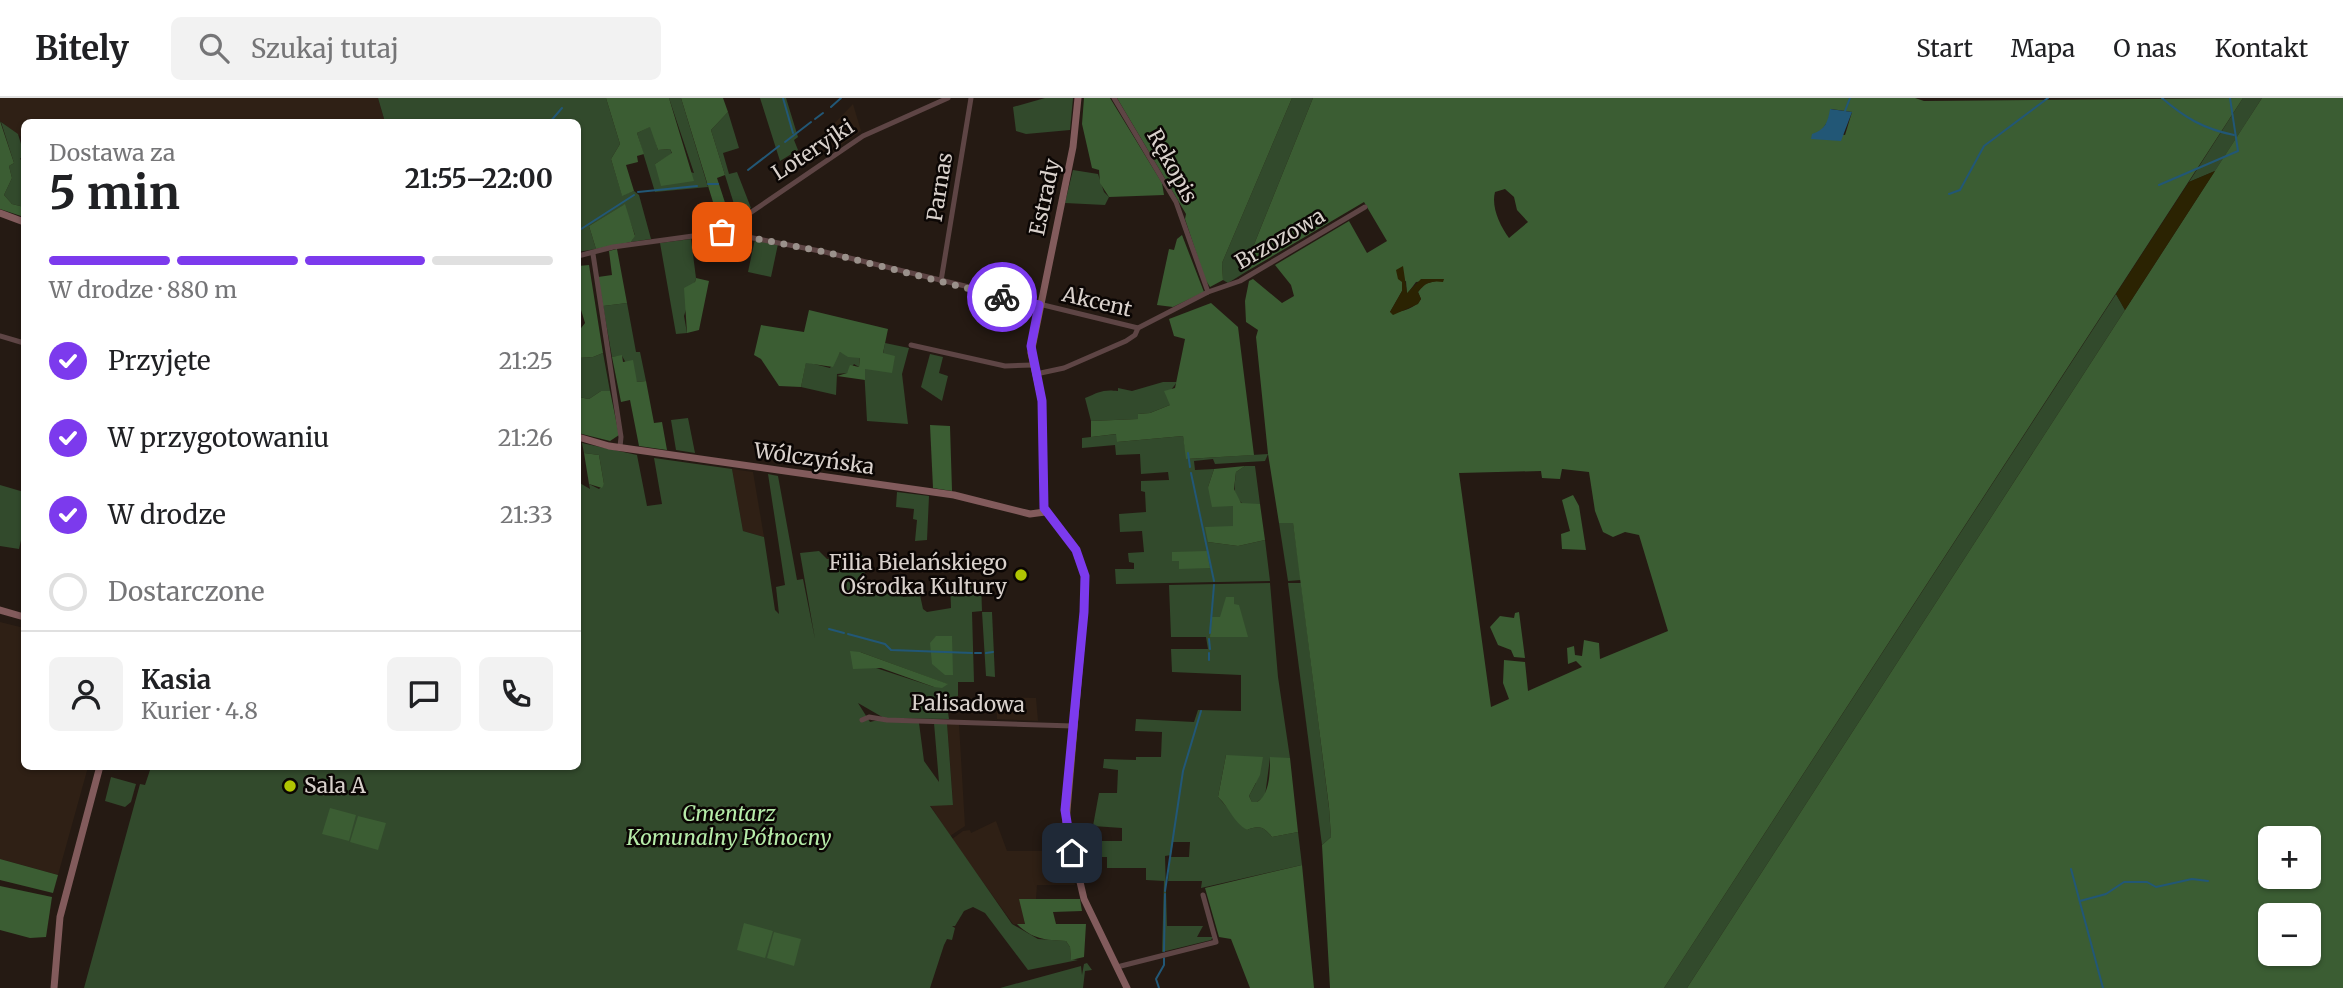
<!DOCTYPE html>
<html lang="pl">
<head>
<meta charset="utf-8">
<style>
  body { margin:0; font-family:Merriweather,serif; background:#f2f2f2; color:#202124; height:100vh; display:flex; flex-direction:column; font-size:26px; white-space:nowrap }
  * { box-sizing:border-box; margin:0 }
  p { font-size:23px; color:#757577 }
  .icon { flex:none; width:38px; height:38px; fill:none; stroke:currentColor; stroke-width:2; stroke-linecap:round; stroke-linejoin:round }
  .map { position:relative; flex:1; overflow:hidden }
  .sheet { position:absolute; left:21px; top:21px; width:560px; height:651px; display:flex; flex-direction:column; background:#fff; border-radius:10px; box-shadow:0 2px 5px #0004 }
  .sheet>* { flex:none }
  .fabs { position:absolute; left:2258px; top:728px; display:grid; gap:14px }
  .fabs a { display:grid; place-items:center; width:63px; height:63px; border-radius:10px; background:#fff; box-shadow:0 2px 5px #0004; font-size:35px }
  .pin { position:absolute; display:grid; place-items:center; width:60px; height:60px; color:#fff; margin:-30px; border-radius:14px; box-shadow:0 4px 10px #0006 }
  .courier { position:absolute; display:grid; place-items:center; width:70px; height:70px; margin:-35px; border:5px solid #7c3aed; border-radius:50%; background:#fff; color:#222; box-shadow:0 2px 9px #0007 }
  .head em { font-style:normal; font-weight:700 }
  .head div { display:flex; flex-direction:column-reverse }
  .head { display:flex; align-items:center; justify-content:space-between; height:119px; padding:0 28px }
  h1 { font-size:46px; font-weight:700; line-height:52px }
  .bar { display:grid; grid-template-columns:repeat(4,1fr); gap:10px 7px; align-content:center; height:84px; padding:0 28px }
  .bar i { height:9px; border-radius:5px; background:#e0e0e0 }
  .bar .selected { background:#7c3aed }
  .bar p { grid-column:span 4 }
  .line { display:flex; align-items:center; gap:18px; padding:0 28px; border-top:2px solid #e0e0e0 }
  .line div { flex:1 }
  .round { display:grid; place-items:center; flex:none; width:74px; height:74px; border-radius:10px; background:#f2f2f2 }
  ol { padding:0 28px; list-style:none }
  li { display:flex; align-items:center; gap:21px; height:77px }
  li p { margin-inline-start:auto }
  li .icon { padding:7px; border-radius:50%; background:#7c3aed; color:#fff; stroke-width:4 }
  li:last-child { color:#757577 }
  li i { width:38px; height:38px; border:4px solid #e0e0e0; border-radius:50% }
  header { display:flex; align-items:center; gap:42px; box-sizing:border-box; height:98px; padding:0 35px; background:#fff; border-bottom:2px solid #e0e0e0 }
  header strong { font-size:33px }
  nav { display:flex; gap:38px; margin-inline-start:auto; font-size:24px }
  .search { width:490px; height:63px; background:#f2f2f2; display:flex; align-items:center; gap:18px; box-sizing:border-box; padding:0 24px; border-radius:10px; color:#757577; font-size:26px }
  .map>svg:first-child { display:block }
</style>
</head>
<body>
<header>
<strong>Bitely</strong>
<div class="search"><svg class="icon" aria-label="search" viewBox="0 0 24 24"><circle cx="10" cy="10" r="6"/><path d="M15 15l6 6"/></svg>Szukaj tutaj</div>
<nav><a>Start</a><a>Mapa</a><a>O nas</a><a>Kontakt</a></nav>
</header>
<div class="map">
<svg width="2343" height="890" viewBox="0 0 2343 890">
  <rect width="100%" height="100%" fill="#251a13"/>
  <!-- industrial -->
  <g fill="#2f2015">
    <polygon points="0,0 378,0 385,24 24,24 24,41 0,23"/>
    <polygon points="853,6 861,33 835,51 829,37 833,27"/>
    <polygon points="732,371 753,374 764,439 743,433"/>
    <polygon points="0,524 24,530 24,668 88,669 58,777 0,761"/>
    <polygon points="996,599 1036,600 1038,623 997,621"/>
    <polygon points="947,625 959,626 965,728 950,738 930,707 953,706"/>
    <polygon points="996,723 1007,753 1067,753 1075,787 1037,787 1036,801 1020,801 1025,827 1013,826 952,741 963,733 970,732 971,735"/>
  </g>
  <!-- green -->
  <g fill="#324a2c" fill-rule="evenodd">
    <polygon points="378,0 606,0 620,46 611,61 622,97 634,93 639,97 651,141 631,144 635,137 624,107 589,128 596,151 578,154 578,24 385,24"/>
    <polygon points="669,0 681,0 708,89 655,94 637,35 651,28 658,52 670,51 672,56 655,66 694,75"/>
    <polygon points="760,0 786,0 798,39 794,42 798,52 780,63"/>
    <polygon points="1045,0 1073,0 1070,32 1026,36 1016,33 1013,9"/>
    <polygon points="1292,0 1313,0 1251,154 1249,172 1228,185 1223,182 1222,165"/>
    <polygon points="2243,0 2262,0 2215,73 2189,84"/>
    <polygon points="728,14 739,50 723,55 729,76 737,74 751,110 738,119 711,32"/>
    <polygon points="1,24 18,36 24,56 20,61 24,64 24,109 12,106 4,97 12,80 9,68 14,65"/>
    <polygon points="1073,72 1098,76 1104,94 1109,99 1105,107 1065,105"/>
    <polygon points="691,141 696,180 684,218 687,235 676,236 660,145"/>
    <polygon points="755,141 778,146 771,179 748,174"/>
    <polygon points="2116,196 2125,212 1687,890 1664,890"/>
    <polygon points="627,205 636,254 640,254 646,283 637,284 622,258 612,259 603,208"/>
    <polygon points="885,245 909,250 902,276 908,326 867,323 864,270 891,274 883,256"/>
    <polygon points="840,254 860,259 859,269 854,266 847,275 837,276 836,297 801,289 806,264 830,270"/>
    <polygon points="603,255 610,293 601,293 589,301 578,299 578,260 593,259"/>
    <polygon points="930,256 943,259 939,275 948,278 942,303 921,289"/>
    <path d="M 1163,284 L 1177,284 L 1171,292 L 1170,307 L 1150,315 L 1138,316 L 1139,321 L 1091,323 L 1085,300 C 1099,294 1103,291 1118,293 L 1118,290 L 1132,293 Z"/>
    <polygon points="688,320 695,355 676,352 671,322"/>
    <polygon points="1117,336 1117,344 1183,338 1187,361 1268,356 1265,363 1215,366 1213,361 1194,363 1195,372 1214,371 1208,389 1234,408 1234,428 1208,444 1238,448 1265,442 1270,483 1116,486 1115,471 1134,471 1134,465 1129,464 1128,455 1144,454 1142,433 1120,434 1119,416 1146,414 1145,394 1141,393 1141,383 1169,382 1168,374 1141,376 1140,356 1116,357 1115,347 1082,350 1082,340"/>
    <path d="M 582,345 L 637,357 L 647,408 L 662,406 L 654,360 L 732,371 L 743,433 L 764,439 L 775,512 L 779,516 L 776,489 L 785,487 L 768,376 L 778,378 L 797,482 L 803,481 L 815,541 L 800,455 L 819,453 L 827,461 L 862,456 L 867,488 L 899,483 L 903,499 L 920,497 L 923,511 L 927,514 L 951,510 L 950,482 L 981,484 L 982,513 L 972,514 L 974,584 L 958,584 L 958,598 L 946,601 L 949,621 L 884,620 L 858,605 L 870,624 L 878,622 L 919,625 L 924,663 L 939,684 L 934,625 L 947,625 L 953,707 L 930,708 L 1012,826 L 1038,841 L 1066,843 L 1070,849 L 1071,861 L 1078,862 L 1028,872 L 985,815 L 973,809 L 964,813 L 955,828 L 952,828 L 955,830 L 952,842 L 947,841 L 944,847 L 930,890 L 84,890 L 140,686 L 145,687 L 151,669 L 578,668 L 578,384 L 590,391 L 589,386 L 599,391 L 604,386 L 599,357 L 584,355 ZM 860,554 L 947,586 L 934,589 L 873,569 Z"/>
    <path d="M 1245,368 L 1255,368 L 1260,406 L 1245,407 C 1231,399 1235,387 1236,374 Z"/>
    <polygon points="0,387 24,394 24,429 19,451 0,448"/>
    <polygon points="897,394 929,398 927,442 915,443 917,422 913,421 914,411 896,409"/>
    <polygon points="1293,424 1301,482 1288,483 1279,425"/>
    <path d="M 1270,485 L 1278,579 L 1290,660 L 1270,660 L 1265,698 L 1257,704 L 1252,704 L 1249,698 L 1256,685 L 1226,657 L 1218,699 L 1247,732 C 1259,727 1264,729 1272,739 L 1298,734 L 1302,767 L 1201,790 L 1202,783 L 1168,783 L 1170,759 L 1189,759 L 1190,744 L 1173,744 L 1171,757 L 1165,758 L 1167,828 L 1203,828 L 1197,839 L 1213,839 L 1211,842 L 1162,854 L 1164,783 L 1146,782 L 1146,770 L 1107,770 L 1107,759 L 1093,759 L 1092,743 L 1122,743 L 1122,730 L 1093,728 L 1099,695 L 1117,695 L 1118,672 L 1103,670 L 1104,661 L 1136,662 L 1136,659 L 1161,659 L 1162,634 L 1135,633 L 1136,621 L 1194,624 L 1198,612 L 1241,613 L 1241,577 L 1172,574 L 1171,551 L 1208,551 L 1206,539 L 1171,539 L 1169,487 Z"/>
    <polygon points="1288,485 1301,485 1329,710 1331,739 1322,747"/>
    <polygon points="982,514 992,514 995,579 986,578"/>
    <polygon points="111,679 136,686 131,704 125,709 105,703"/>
    <polygon points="1087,865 1092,872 1085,873 1083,890 1000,890 1081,868 1082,877 1084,866"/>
  </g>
  <!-- forest -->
  <g fill="#3b5d33" fill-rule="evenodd">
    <polygon points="606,0 669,0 694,83 661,88 655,66 672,55 670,51 658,52 650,29 637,35 644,56 637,58 638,64 626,67 634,93 622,98 611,61 620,46"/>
    <polygon points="681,0 723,0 728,14 711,32 725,77 717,80 731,123 721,130"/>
    <polygon points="1084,0 1110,0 1162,85 1164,97 1109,99 1100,85 1099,72 1092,70 1082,26"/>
    <polygon points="1117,0 1292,0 1222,165 1223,182 1210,189 1205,181 1185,121 1186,116"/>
    <path d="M 1313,0 L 1915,0 L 1924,3 L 2243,0 L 1664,890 L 1330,890 L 1322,747 L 1331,739 L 1329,709 L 1293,425 L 1279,425 L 1268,356 L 1256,239 L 1258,232 L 1246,224 L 1245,203 L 1249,183 L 1253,181 L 1282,205 L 1294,198 L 1291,187 L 1275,167 L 1349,123 L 1367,155 L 1387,143 L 1364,104 L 1249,172 L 1251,154 ZM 1831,11 L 1852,14 L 1845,37 L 1821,33 L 1828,23 ZM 1505,91 L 1514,99 L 1517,112 L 1528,124 L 1509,140 C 1500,128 1491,109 1495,94 ZM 1444,181 L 1424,186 L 1418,194 L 1421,201 C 1416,210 1400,215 1390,214 L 1402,193 L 1402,184 L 1406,183 L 1407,196 L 1416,184 ZM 1562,371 L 1589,374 L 1595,413 L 1603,434 L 1613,439 L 1625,434 L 1639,437 L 1668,533 L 1600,561 L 1599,545 L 1584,542 L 1582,558 L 1575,557 L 1574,548 L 1567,550 L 1568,566 L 1576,563 L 1582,569 L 1528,593 L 1525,564 L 1504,562 L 1503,585 L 1509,601 L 1491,609 L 1459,375 L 1541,373 L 1542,380 L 1560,381 Z"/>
    <path d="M 2262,0 L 2343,0 L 2343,890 L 1687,890 ZM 2308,740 L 2308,779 L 2270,779 L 2270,740 ZM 2308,817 L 2308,856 L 2270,856 L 2270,817 Z"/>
    <polygon points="0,23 14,65 9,68 12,80 4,97 12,106 24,109 24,119 0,111"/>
    <polygon points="625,106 635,138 631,144 596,151 589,128"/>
    <polygon points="1182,137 1204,194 1173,209 1157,207 1169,151 1174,152 1177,141"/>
    <polygon points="617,151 627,205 603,208 598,179 612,177 609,153"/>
    <polygon points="589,167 603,255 593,259 578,260 578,234 585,225 578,202 578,168"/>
    <polygon points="696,180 709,183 699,232 687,235 684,190 695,184"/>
    <polygon points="1211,205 1238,229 1254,357 1186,361 1183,338 1117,344 1116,336 1091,339 1091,323 1138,321 1138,316 1150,315 1170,307 1164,293 1175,290 1185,241 1174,238 1169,221"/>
    <polygon points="809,212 888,231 883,255 895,258 892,275 865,271 865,282 837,278 847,275 850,267 859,269 860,260 848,259 840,254 833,269 806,265 801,289 779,288 761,261 754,257 761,227 804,234"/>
    <polygon points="622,257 623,264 633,262 637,284 646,283 654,325 662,324 667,352 639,348 630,302 621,304 612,259"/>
    <polygon points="601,293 610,293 619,337 610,343 578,335 578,299 589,301"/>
    <polygon points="930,327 950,328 952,393 933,390"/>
    <polygon points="584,355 599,357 604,386 602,390 589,386"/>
    <polygon points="1245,368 1236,374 1234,391 1241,405 1260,406 1265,442 1238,448 1208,444 1205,429 1233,428 1233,408 1212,409 1208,389 1214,371"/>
    <polygon points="1573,397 1579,408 1586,452 1562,451 1561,436 1570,433 1562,402"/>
    <polygon points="1207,453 1210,470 1179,471 1179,463 1172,463 1172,454"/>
    <polygon points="1226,499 1234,499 1234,506 1239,507 1248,539 1210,539 1212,519 1220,519"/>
    <polygon points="1519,514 1525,560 1514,559 1511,552 1498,547 1490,529 1500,518 1514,520 1515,515"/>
    <polygon points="936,538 952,538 953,577 945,577 932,566 930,545"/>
    <polygon points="850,553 860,554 948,586 942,590 934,589 881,570 853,571"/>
    <path d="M 1226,657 L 1263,659 L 1260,677 L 1249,698 L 1252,704 L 1257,704 C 1270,697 1270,674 1270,659 L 1290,660 L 1298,734 L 1272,739 C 1264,729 1259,727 1247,732 C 1233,724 1230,710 1218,699 Z"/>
    <polygon points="330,710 356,717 349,743 322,736"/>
    <polygon points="358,718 386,725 378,752 350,744"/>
    <polygon points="0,761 58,777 53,795 0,782"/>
    <polygon points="1302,767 1314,890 1250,890 1231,841 1219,839 1205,790"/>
    <polygon points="0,788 52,799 46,839 30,840 0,832"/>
    <path d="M 1019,801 L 1080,801 L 1082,813 L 1053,814 L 1056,826 L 1086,826 L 1084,859 L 1071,862 L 1070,849 L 1066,843 C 1045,842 1032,841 1017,826 L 1025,826 Z"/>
    <polygon points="744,825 773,833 765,860 737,852"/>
    <polygon points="774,834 801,841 794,868 767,860"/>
  </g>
  <!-- sand -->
  <g fill="#2b2302">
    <polygon points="2215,73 2125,212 2116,196 2189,84"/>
    <path d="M 1403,168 L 1407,195 L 1421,181 L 1444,181 L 1443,184 C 1431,182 1425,185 1418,194 L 1421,201 L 1418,206 L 1393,217 L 1390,214 L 1402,193 L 1402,184 L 1398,181 L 1396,172 Z"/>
  </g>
  <!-- water -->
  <path fill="#225776" d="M 1830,11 L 1852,14 L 1841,43 L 1811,41 L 1812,36 C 1825,32 1828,24 1830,11 Z"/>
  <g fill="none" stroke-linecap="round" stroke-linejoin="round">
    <!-- stream -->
    <g stroke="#225776" stroke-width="2">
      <polyline points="783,0 793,35"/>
      <path d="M 2162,0 C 2185,20 2204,31 2234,37"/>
      <polyline points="831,9 841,0"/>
      <polyline points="1845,13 1850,0"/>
      <polyline points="815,21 823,15"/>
      <polyline points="550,24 562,10"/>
      <polyline points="785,44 811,24"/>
      <polyline points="748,72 779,48"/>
      <polyline points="708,86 718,86"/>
      <polyline points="2159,87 2238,53 2230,0"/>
      <polyline points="638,94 697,88"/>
      <polyline points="1949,96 1960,92 1984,48 2048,0"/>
      <polyline points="578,133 634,97"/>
      <polyline points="1188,355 1190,369"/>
      <polyline points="1191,375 1214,483"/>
      <polyline points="829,531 844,535"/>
      <polyline points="1210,535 1214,487"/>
      <polyline points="848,536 885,546 891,552 972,555"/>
      <polyline points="1209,541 1210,551"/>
      <polyline points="975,555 981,555"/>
      <polyline points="986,555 993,554"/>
      <polyline points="1209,555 1209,562"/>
      <polyline points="2071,771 2103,890"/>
      <polyline points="1165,793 1183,673 1201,613"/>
      <polyline points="2080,803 2106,796 2124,784 2147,784 2156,789 2192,781 2208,783"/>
      <polyline points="1164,853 1165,796"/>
      <polyline points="1159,890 1156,881 1164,867 1164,860"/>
    </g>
    <!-- street -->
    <g stroke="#5e4545" stroke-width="5">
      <polyline points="1114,0 1176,104 1208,194"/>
      <polyline points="722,134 825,154 1138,230"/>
      <polyline points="593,156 621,339 620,349"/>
      <polyline points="578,158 613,149 722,134 863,38 948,0"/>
      <polyline points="941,183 971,0"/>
      <polyline points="0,238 24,245"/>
      <polyline points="911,247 1005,268 1033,267"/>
      <polyline points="1036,276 1064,270 1126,243 1135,237 1138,230 1208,194 1240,183 1365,109"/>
      <polyline points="862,622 869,619 887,622 1073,628"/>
      <polyline points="1117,869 1216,844 1203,797"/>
    </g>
    <!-- secondary -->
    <g stroke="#825b5c" stroke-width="7">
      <polyline points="1078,0 1073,49 1031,255 1042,303 1044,410 1076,452 1085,478 1084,514 1066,724 1084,801 1127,890"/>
      <polyline points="0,115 24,124"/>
      <polyline points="578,339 609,348 954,397 1030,416 1045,414"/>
      <polyline points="0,512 24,519"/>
      <polyline points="54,890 60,819 100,668"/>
    </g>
  </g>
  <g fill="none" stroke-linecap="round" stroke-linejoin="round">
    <!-- done -->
    <polyline stroke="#9a918b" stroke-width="7" stroke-dasharray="0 12.6" points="722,134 825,154 1002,199"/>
    <!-- route -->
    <polyline stroke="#7c3aed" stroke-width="9" points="1002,199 1039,207 1031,248 1042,303 1044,410 1076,452 1085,478 1084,514 1065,712 1072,755"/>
  </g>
  <!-- markers -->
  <g fill="#b0c502" stroke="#0b0604" stroke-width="2.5">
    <circle cx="1021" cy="477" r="7"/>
    <circle cx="290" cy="688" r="7"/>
  </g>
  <g text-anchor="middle" stroke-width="5" stroke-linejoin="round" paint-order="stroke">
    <!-- street labels -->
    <g font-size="21" fill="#d9d1cc" stroke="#0b0604">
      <text transform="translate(813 52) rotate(-33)" y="7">Loteryjki</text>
      <text transform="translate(1172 68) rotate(61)" y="7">Rękopis</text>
      <text transform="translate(940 89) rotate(-81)" y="7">Parnas</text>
      <text transform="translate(1045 99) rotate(-78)" y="7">Estrady</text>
      <text transform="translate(1280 141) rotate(-30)" y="7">Brzozowa</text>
      <text transform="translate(1097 204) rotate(13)" y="7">Akcent</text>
      <text transform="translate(814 361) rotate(8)" y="7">Wólczyńska</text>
      <text transform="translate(968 606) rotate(1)" y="7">Palisadowa</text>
    </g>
    <!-- poi labels -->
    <g font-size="21" fill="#d9d1cc" stroke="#0b0604" text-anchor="end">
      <text x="1007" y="472">Filia Bielańskiego<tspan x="1007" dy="24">Ośrodka Kultury</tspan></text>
      <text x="304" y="695" text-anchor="start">Sala A</text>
    </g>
    <!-- park labels -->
    <g font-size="21" font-style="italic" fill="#b6eca9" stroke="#0b0604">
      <text x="729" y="723">Cmentarz<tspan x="729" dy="24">Komunalny Północny</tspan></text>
    </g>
  </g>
</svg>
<div class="fabs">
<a>+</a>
<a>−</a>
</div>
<div class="pin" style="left:722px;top:134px;background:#ea580c"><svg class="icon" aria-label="bag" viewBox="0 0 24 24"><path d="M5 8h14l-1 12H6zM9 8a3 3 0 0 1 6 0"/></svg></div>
<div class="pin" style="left:1072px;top:755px;background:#1f2937"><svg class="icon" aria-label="home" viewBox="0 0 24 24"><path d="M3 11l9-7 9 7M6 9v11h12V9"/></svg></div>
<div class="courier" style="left:1002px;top:199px"><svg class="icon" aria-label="bike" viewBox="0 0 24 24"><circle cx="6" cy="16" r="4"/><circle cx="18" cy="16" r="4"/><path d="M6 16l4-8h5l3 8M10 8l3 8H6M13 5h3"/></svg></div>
<section class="sheet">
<div class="head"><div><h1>5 min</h1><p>Dostawa za</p></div><em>21:55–22:00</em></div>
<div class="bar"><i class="selected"></i><i class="selected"></i><i class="selected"></i><i></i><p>W drodze · 880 m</p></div>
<ol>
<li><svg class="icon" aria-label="check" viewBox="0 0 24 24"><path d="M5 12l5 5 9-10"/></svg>Przyjęte<p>21:25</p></li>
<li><svg class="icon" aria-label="check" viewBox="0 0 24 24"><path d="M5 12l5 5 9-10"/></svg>W przygotowaniu<p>21:26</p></li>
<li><svg class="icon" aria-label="check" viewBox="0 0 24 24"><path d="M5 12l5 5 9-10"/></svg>W drodze<p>21:33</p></li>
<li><i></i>Dostarczone</li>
</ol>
<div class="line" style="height:126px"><a class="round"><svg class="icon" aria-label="person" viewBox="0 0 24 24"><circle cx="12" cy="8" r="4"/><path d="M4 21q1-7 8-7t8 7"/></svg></a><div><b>Kasia</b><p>Kurier · 4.8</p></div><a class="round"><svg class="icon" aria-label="chat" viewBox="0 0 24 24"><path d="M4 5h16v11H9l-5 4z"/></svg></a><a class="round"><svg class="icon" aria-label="phone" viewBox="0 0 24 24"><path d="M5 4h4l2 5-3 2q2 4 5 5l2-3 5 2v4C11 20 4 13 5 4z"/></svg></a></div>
</section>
</div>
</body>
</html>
